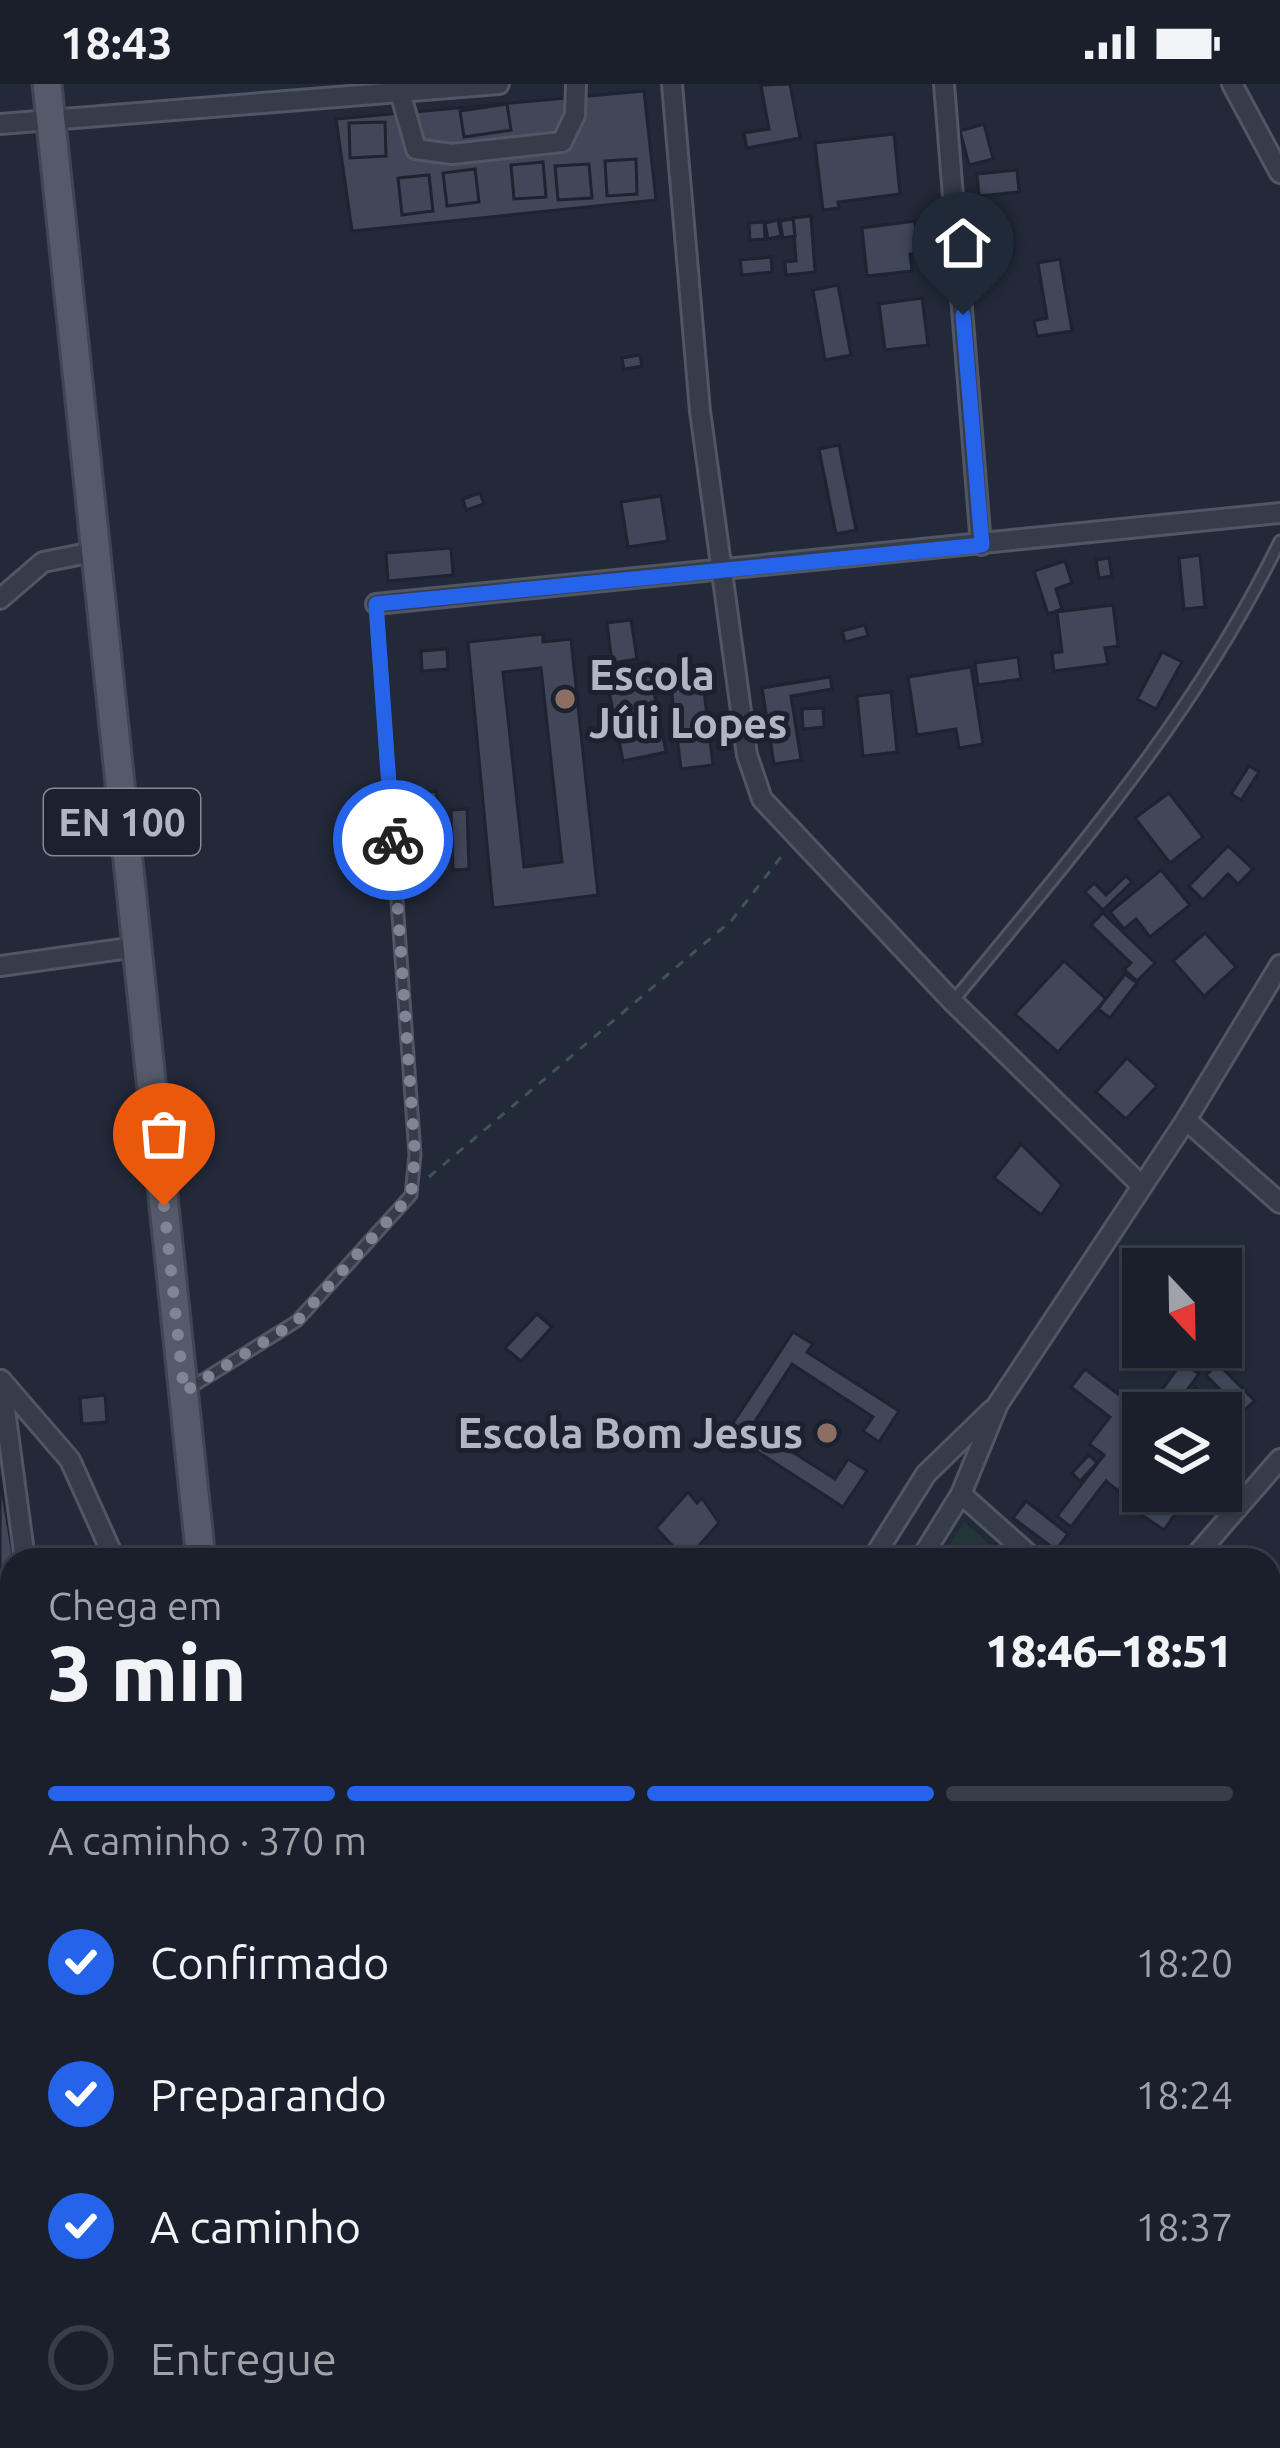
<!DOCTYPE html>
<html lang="pt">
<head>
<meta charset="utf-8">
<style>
  body { margin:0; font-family:Ubuntu,sans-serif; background:#272c37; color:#f1f3f6; height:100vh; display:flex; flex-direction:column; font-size:45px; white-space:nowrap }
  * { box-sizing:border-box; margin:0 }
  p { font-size:39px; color:#9fa2a9 }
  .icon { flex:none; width:66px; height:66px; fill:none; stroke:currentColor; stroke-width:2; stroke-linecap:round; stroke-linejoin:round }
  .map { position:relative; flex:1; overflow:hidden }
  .panel { position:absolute; left:0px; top:1464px; width:1281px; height:900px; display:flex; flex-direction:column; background:#1a1f2b; border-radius:36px 36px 0 0; box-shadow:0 3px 9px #0004,0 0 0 3px #383d47 }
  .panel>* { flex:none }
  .needle { width:78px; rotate:158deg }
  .buttons { position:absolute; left:1122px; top:1164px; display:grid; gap:24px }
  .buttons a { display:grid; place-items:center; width:120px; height:120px; border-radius:0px; background:#1a1f2b; box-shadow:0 3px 9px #0004,0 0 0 3px #383d47; font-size:60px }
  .pin { position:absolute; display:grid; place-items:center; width:102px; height:102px; color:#fff; margin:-123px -51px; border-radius:50% 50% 50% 0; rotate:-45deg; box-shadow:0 0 12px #0007 }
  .pin .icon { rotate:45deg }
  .courier { position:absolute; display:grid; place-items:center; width:120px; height:120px; margin:-60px; border:9px solid #2563eb; border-radius:50%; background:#fff; color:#222; box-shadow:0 3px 15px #0007 }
  .summary em { font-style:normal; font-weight:800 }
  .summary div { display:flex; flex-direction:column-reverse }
  .summary { display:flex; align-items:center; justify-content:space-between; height:204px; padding:0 48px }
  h1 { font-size:78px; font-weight:800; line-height:90px }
  .bar { display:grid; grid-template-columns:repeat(4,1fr); gap:18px 12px; align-content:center; height:144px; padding:0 48px }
  .bar i { height:15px; border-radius:9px; background:#383d47 }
  .bar .on { background:#2563eb }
  .bar p { grid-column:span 4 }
  ol { padding:0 48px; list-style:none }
  li { display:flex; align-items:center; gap:36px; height:132px }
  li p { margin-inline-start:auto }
  li .icon { padding:12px; border-radius:50%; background:#2563eb; color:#fff; stroke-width:4 }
  li:last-child { color:#9fa2a9 }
  li i { width:66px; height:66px; border:6px solid #383d47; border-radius:50% }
  .status { display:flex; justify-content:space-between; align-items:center; height:84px; padding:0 60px; background:#1a1f2b; direction:ltr }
  .status svg { height:33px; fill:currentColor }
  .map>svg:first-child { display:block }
</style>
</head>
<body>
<div class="status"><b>18:43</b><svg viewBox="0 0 49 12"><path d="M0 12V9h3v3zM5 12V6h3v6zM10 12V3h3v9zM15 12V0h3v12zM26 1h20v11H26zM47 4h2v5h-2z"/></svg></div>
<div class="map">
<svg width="1280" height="2364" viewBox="0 0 1280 2364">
  <rect width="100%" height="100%" fill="#222939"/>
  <!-- green -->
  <g fill="#24353a">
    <polygon points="964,1438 1002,1471 998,1476 940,1476"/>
    <polygon points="1269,1701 1280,1710 1280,1761 1269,1753"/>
  </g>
  <!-- building -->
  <g fill="#3f4759" stroke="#1d2330" stroke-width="3" fill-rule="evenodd">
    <polygon points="790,0 800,54 747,64 744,49 769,45 761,1"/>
    <polygon points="790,0 800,54 747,64 744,49 769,45 761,1"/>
    <polygon points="644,7 656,116 352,147 336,35"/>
    <polygon points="507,20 511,46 464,53 460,27"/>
    <polygon points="385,38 386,72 350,74 349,39"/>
    <polygon points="984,40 993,75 969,81 960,47"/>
    <polygon points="984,40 993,75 969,81 960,47"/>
    <polygon points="894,50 900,110 838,118 839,124 823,126 815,59"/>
    <polygon points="894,50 900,110 838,118 839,124 823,126 815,59"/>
    <polygon points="636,75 637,110 607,112 605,77"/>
    <polygon points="543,78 546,113 514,115 511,81"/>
    <polygon points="589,80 592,114 558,116 555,82"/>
    <polygon points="475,85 479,118 447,122 443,89"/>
    <polygon points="1017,86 1019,108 979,112 977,90"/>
    <polygon points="1017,86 1019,108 979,112 977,90"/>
    <polygon points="429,91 433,127 402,131 398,94"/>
    <polygon points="811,132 815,188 786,191 785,178 796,177 793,134"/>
    <polygon points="811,132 815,188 786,191 785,178 796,177 793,134"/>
    <polygon points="793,135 795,152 783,154 780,137"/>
    <polygon points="793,135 795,152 783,154 780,137"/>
    <polygon points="778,136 781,152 768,155 765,139"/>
    <polygon points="778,136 781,152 768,155 765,139"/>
    <polygon points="915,137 918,169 910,170 912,187 867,192 862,144"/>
    <polygon points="915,137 918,169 910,170 912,187 867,192 862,144"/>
    <polygon points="764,138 765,155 750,156 749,139"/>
    <polygon points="764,138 765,155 750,156 749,139"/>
    <polygon points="771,173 772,188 742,191 740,176"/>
    <polygon points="771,173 772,188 742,191 740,176"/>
    <polygon points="1060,175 1072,247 1037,252 1034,237 1047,234 1038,179"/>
    <polygon points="1060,175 1072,247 1037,252 1034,237 1047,234 1038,179"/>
    <polygon points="838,201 851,271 825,276 813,206"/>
    <polygon points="838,201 851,271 825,276 813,206"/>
    <polygon points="922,214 928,261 885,266 879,220"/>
    <polygon points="922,214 928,261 885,266 879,220"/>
    <polygon points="640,271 642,282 624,285 622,274"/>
    <polygon points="640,271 642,282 624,285 622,274"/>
    <polygon points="839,361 856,446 836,450 819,365"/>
    <polygon points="839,361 856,446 836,450 819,365"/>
    <polygon points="480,409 484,420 466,426 463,415"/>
    <polygon points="480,409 484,420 466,426 463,415"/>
    <polygon points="661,412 668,457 628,463 621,418"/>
    <polygon points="661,412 668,457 628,463 621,418"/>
    <polygon points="451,464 453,491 388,497 386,469"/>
    <polygon points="1200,471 1205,523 1184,525 1179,474"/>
    <polygon points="1200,471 1205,523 1184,525 1179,474"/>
    <polygon points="1109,474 1112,492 1099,494 1096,476"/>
    <polygon points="1109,474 1112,492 1099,494 1096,476"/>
    <polygon points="1065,477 1072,499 1056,505 1062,525 1048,530 1034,487"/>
    <polygon points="1065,477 1072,499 1056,505 1062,525 1048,530 1034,487"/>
    <polygon points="1113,521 1118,562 1105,564 1108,580 1054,587 1052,569 1062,568 1057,528"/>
    <polygon points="1113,521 1118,562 1105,564 1108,580 1054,587 1052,569 1062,568 1057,528"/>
    <polygon points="631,536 637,575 612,579 607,539"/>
    <polygon points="631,536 637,575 612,579 607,539"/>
    <polygon points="865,541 868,552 845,558 842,547"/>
    <polygon points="865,541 868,552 845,558 842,547"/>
    <path d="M 543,550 L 543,558 L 571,555 L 598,811 L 493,824 L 468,558 ZM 541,584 L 562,778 L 524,783 L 503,588 Z"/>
    <polygon points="447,565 448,585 422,587 421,567"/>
    <polygon points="447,565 448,585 422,587 421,567"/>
    <polygon points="1162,568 1182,578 1156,625 1137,615"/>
    <polygon points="1162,568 1182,578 1156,625 1137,615"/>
    <polygon points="1018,573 1021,595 978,601 975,579"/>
    <polygon points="648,578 666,668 623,677 605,587"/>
    <polygon points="648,578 666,668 623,677 605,587"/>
    <polygon points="701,582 713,681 681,685 669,586"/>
    <polygon points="971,583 983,660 959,664 956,645 917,651 908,593"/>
    <polygon points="971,583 983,660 959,664 956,645 917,651 908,593"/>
    <polygon points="830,593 832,605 791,612 801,676 774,680 762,604"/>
    <polygon points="830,593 832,605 791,612 801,676 774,680 762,604"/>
    <polygon points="891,608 897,668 863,672 857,612"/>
    <polygon points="891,608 897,668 863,672 857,612"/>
    <polygon points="823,624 824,643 803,645 802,625"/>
    <polygon points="823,624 824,643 803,645 802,625"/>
    <polygon points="1249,682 1259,688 1241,716 1231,710"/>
    <polygon points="1249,682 1259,688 1241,716 1231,710"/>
    <polygon points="436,707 438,720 427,722 425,709"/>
    <polygon points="436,707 438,720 427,722 425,709"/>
    <polygon points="1169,709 1203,753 1170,779 1135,734"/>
    <polygon points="1169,709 1203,753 1170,779 1135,734"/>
    <polygon points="467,725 469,785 453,786 451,726"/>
    <polygon points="467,725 469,785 453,786 451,726"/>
    <polygon points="1228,762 1253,785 1238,800 1228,790 1203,816 1189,802"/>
    <polygon points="1228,762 1253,785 1238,800 1228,790 1203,816 1189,802"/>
    <polygon points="1161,786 1190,821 1150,853 1136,835 1124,845 1110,828"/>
    <polygon points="1161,786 1190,821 1150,853 1136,835 1124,845 1110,828"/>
    <polygon points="1126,792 1132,798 1103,826 1085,808 1094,799 1106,811"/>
    <polygon points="1126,792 1132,798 1103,826 1085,808 1094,799 1106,811"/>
    <polygon points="1103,829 1155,879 1137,897 1124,885 1131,879 1091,841"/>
    <polygon points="1103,829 1155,879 1137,897 1124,885 1131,879 1091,841"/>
    <polygon points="1205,849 1236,883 1204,912 1173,877"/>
    <polygon points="1205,849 1236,883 1204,912 1173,877"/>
    <polygon points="1064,877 1106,915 1058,968 1015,930"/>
    <polygon points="1064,877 1106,915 1058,968 1015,930"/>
    <polygon points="1125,890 1137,899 1110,934 1098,925"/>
    <polygon points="1125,890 1137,899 1110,934 1098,925"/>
    <polygon points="1127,974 1157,1002 1126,1035 1096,1008"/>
    <polygon points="1127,974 1157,1002 1126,1035 1096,1008"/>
    <polygon points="1021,1060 1062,1101 1041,1131 994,1094"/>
    <polygon points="1175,1167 1198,1185 1160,1185"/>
    <polygon points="1175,1167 1198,1185 1160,1185"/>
    <polygon points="537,1230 552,1243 521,1277 505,1264"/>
    <polygon points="537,1230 552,1243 521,1277 505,1264"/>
    <polygon points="793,1248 813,1260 807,1268 899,1327 879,1358 863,1347 873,1333 792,1280 752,1342 835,1395 848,1375 867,1387 843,1423 727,1348"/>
    <polygon points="1182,1278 1199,1290 1170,1329 1145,1329"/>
    <polygon points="1182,1278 1199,1290 1170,1329 1145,1329"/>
    <polygon points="1218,1280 1255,1317 1242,1328 1206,1291"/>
    <polygon points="1218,1280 1255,1317 1242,1328 1206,1291"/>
    <polygon points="1085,1285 1143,1329 1143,1375 1118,1407 1106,1397 1071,1443 1057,1432 1104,1371 1089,1360 1110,1333 1071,1303"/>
    <polygon points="1085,1285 1143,1329 1143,1375 1118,1407 1106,1397 1071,1443 1057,1432 1104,1371 1089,1360 1110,1333 1071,1303"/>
    <polygon points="1195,1303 1237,1342 1221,1359 1221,1329 1170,1329"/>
    <polygon points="1196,1304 1237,1342 1221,1359 1221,1329 1172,1329"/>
    <polygon points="105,1311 107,1338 82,1340 80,1314"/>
    <polygon points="105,1311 107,1338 82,1340 80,1314"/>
    <polygon points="1089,1371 1097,1379 1080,1397 1072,1389"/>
    <polygon points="1089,1371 1097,1379 1080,1397 1072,1389"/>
    <polygon points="0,1393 14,1476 12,1484 0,1486"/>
    <polygon points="0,1393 14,1476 12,1484 0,1486"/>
    <polygon points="1143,1398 1143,1407 1191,1407 1164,1446 1127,1421"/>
    <polygon points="1143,1398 1143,1407 1191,1407 1164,1446 1127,1421"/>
    <polygon points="688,1408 697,1419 702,1414 719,1439 686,1476 656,1444"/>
    <polygon points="1026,1417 1068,1450 1056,1466 1013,1434"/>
    <polygon points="1026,1417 1068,1450 1056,1466 1013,1434"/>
    <polygon points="12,1591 12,1646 0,1647 0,1593"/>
    <polygon points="12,1591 12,1646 0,1647 0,1593"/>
    <polygon points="1269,1753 1280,1761 1272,1783 1269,1781"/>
    <polygon points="12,1810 12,1847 7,1848 0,1813"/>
    <polygon points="12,1810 12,1848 7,1849 0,1813"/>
    <polygon points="10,1921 12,1981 9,1982 0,1961 0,1924"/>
    <polygon points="10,1921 12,1981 9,1982 0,1961 0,1924"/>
    <polygon points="12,2057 12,2090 9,2091 2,2059"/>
    <polygon points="12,2057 12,2090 9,2091 2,2059"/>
    <polygon points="3,2302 12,2307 10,2354 0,2349"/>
    <polygon points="3,2302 12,2307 10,2354 0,2349"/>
    <polygon points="173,2352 186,2357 181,2364 166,2361"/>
    <polygon points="173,2352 186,2357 181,2364 166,2361"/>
    <polygon points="552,2352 586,2352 590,2356 582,2364 565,2364"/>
    <polygon points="603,2352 622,2352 612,2364 599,2356"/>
  </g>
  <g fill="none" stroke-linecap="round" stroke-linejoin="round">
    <!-- service casing -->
    <g stroke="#515664" stroke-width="15">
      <g id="service">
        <path d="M 954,916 C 1077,766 1194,633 1280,457"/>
        <polyline points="185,1307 297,1237 411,1111 415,1071 376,520"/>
      </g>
    </g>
    <!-- minor casing -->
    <g stroke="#515664" stroke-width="24">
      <g id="minor">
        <polyline points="672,0 700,327 747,671 762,715 953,918 1142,1102"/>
        <polyline points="944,0 981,461"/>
        <polyline points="1232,0 1280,89"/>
        <polyline points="400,8 416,65 452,70 562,58 575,31 576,0"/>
        <polyline points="0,40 499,0"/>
        <polyline points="0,515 43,478 93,468"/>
        <polyline points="376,520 1280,429"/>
        <polyline points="0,882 136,863"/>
        <polyline points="1186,1036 1280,1119"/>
        <polyline points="1,1296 70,1376 115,1476"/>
        <polyline points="1,1296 25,1476"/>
        <polyline points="961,1410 1035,1476"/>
        <polyline points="872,1476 926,1390 992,1326"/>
        <polyline points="920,1476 961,1410 998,1320 1186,1036 1280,881"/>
        <polyline points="1192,1476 1280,1375"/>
        <polyline points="0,1499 12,1498"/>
        <polyline points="1269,1676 1280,1686"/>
        <polyline points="1280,1811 1275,1820 1280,1841"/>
        <polyline points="0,2110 12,2122"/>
        <polyline points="0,2151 12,2162"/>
        <polyline points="212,2352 225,2364"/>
        <polyline points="753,2352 755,2364"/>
        <polyline points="38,2364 44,2352"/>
        <polyline points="364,2364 368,2352"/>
      </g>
    </g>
    <!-- primary casing -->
    <g stroke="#3f4552" stroke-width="33">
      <g id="primary">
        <polyline points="47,0 201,1476"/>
        <polyline points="313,2352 329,2364"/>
        <polyline points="280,2364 296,2352"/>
      </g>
    </g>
    <!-- path -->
    <polyline stroke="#425257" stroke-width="3" stroke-dasharray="9 9" stroke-linecap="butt" points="429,1093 732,836 784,769"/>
    <!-- service -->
    <use href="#service" stroke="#363c49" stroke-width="9"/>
    <!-- minor -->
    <use href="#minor" stroke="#363c49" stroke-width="18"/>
    <!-- primary -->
    <use href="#primary" stroke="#545a69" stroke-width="27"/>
  </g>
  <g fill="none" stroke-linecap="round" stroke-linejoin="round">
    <!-- done -->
    <polyline stroke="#7f8594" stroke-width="12" stroke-dasharray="0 21.6" points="164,1122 184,1308 297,1237 411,1111 415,1071 393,756"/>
    <!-- route -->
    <polyline stroke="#2563eb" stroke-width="15" points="393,756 376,520 982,461 963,231"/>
  </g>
  <!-- markers -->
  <g fill="#8d6e63" stroke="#1b212e" stroke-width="4.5">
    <circle cx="565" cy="615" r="12"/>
    <circle cx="827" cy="1349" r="12"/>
  </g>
  <g text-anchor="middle" stroke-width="10" stroke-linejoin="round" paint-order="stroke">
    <!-- shield labels -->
    <rect fill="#1b212e" stroke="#848998" stroke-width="3" x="44" y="705" width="156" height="66" rx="9"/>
    <g font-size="39" font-weight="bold" fill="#b1b6c5">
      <text x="122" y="752">EN 100</text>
    </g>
    <!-- poi labels -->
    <g font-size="42" font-weight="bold" fill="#b1b6c5" stroke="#1b212e" text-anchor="start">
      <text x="589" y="606">Escola<tspan x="589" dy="48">Júli Lopes</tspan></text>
      <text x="803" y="1364" text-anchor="end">Escola Bom Jesus</text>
    </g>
  </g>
</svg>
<div class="buttons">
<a><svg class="needle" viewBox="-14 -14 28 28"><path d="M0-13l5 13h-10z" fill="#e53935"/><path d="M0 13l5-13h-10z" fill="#9fa2a9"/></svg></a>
<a><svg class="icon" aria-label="layers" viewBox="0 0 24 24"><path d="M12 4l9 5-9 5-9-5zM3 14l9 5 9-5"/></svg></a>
</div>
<div class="pin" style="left:164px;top:1122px;background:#ea580c"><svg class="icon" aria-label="bag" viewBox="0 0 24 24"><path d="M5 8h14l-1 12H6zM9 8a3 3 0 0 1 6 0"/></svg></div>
<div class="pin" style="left:963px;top:231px;background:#1f2937"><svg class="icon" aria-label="home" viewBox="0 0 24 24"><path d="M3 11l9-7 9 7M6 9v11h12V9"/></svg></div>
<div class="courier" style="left:393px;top:756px"><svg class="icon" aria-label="bike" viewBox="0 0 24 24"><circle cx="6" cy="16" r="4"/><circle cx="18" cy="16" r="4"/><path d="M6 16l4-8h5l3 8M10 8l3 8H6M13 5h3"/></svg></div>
<section class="panel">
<div class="summary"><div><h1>3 min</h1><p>Chega em</p></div><em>18:46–18:51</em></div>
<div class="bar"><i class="on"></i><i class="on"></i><i class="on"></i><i></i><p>A caminho · 370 m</p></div>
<ol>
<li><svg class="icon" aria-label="check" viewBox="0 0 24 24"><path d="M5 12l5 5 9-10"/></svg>Confirmado<p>18:20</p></li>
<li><svg class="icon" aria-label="check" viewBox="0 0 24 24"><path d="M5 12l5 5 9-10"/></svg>Preparando<p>18:24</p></li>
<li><svg class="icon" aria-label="check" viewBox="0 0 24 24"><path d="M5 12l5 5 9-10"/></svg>A caminho<p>18:37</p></li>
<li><i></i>Entregue</li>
</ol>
</section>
</div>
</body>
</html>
